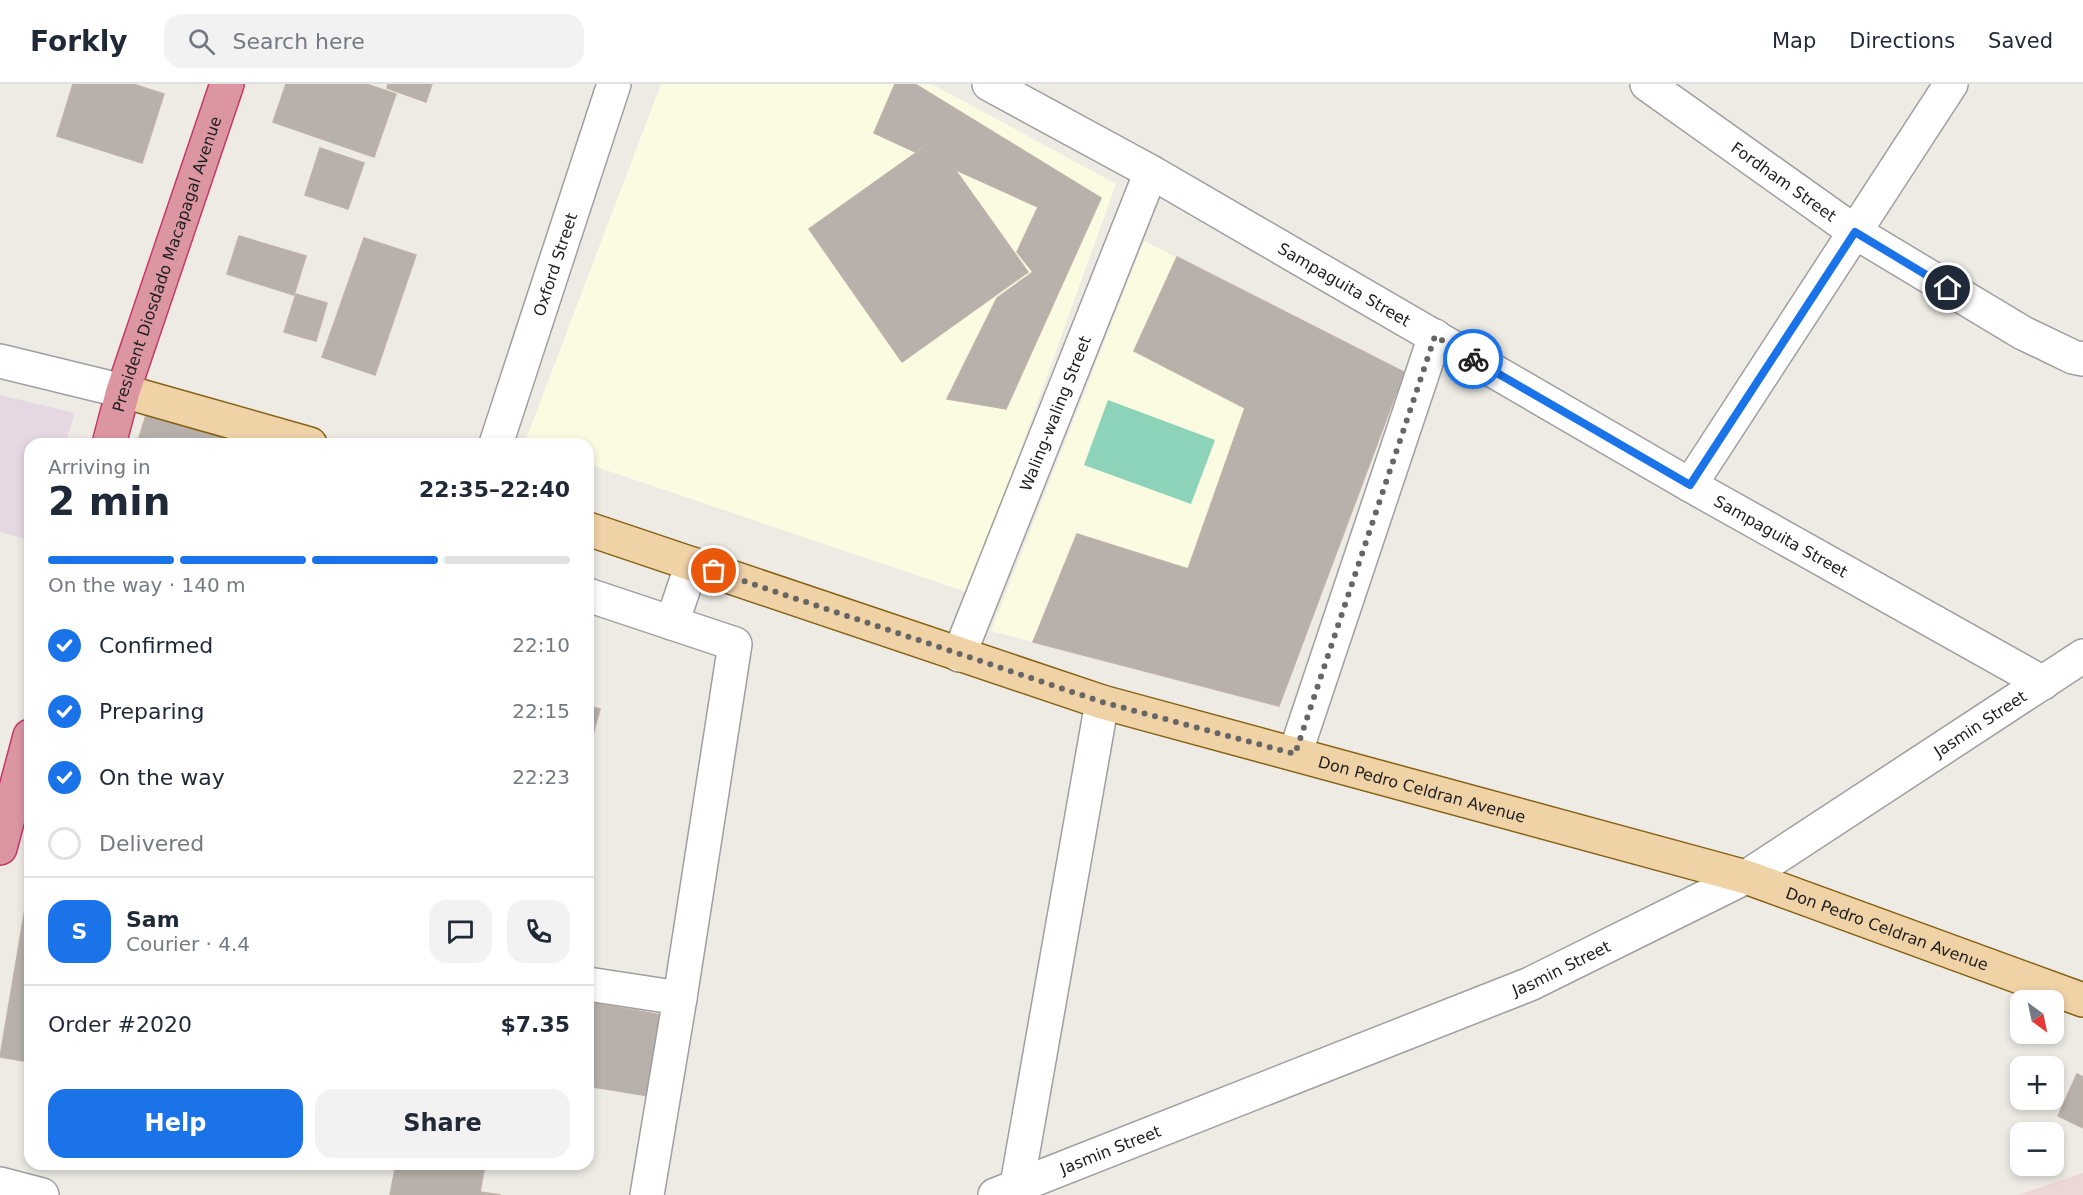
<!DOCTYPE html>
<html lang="en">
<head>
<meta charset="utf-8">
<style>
  body { margin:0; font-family:"DejaVu Sans",sans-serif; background:#f2f2f3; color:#1f2937; height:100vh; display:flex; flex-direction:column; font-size:22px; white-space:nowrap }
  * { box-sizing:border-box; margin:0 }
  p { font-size:20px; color:#747a83 }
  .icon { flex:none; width:33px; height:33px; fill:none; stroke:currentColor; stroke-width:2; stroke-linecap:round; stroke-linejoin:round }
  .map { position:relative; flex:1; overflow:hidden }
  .details { position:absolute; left:24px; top:354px; width:570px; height:732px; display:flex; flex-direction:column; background:#fff; border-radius:18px; box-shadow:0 3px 9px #0003 }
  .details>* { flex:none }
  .needle { width:39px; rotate:147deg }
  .controls { position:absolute; left:2010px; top:906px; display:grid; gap:12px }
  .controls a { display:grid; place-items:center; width:54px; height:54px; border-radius:12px; background:#fff; box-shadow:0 3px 9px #0003; font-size:30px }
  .pin { position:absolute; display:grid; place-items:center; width:51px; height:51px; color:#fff; margin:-26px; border:3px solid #fff; border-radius:50%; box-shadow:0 2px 6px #0007 }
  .courier { position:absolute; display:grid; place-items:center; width:60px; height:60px; margin:-30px; border:4px solid #1a73e8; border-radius:50%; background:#fff; color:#222; box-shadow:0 2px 8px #0007 }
  .summary em { font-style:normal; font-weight:800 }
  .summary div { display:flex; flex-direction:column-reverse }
  .summary { display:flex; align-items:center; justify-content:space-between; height:102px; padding:0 24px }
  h1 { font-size:39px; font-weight:800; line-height:45px }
  .bar { display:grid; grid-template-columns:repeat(4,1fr); gap:9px 6px; align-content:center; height:72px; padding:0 24px }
  .bar i { height:8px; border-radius:4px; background:#e0e1e3 }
  .bar .current { background:#1a73e8 }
  .bar p { grid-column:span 4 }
  .line { display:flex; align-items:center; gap:15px; padding:0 24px; border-top:2px solid #e0e1e3 }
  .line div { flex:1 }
  .round { display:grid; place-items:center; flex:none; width:63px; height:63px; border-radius:18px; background:#f2f2f3 }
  ol { padding:0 24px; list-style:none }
  li { display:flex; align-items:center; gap:18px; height:66px }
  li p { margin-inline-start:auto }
  li .icon { padding:6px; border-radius:50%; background:#1a73e8; color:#fff; stroke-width:4 }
  li:last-child { color:#747a83 }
  li i { width:33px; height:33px; border:3px solid #e0e1e3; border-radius:50% }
  .button { display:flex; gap:12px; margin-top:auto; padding:12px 24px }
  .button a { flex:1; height:69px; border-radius:18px; background:#1a73e8; color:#fff; font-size:24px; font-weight:800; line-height:69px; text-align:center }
  .button a+a { background:#f2f2f3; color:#1f2937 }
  header { display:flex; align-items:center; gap:36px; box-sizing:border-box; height:84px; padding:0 30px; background:#fff; border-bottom:2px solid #e0e1e3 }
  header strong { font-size:28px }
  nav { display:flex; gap:33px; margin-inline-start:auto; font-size:21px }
  .search { width:420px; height:54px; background:#f2f2f3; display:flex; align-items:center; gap:15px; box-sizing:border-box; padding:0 21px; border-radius:18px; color:#747a83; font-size:22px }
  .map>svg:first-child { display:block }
</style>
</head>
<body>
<header>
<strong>Forkly</strong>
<div class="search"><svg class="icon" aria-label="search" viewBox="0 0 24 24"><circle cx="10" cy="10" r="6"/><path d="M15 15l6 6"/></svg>Search here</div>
<nav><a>Map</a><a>Directions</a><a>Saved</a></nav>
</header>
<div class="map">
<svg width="2083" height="1111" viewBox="0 0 2083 1111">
  <rect width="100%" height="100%" fill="#eeebe5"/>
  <!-- commercial -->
  <polygon fill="#edd7d6" points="2083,1089 2083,1111 2018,1111"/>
  <!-- industrial -->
  <polygon fill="#e6d8e3" points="0,311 75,329 65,360 30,360 30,456 0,448"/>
  <!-- education -->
  <g fill="#fbfbe1">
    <polygon points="661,0 932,0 1116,100 969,509 588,380 588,360 530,360 525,358"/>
    <polygon points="1144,157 1404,288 1279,622 991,547"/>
  </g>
  <!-- pitch -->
  <polygon fill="#8dd3b9" points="1108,316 1215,356 1191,420 1084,381"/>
  <!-- building -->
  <g fill="#b7b0ab" stroke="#beb2a9" stroke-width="1.5">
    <polygon points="73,0 133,0 164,10 142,79 57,52"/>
    <polygon points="286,0 366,0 396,10 374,73 273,38"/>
    <polygon points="388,0 432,0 426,18 387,4"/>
    <polygon points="895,0 915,0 1101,114 1006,325 947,315 997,214 1033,188 1017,168 1038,123 956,86 933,56 915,68 874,49"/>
    <polygon points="934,56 1028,188 902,278 809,145"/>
    <polygon points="320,64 364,79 348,125 305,111"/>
    <polygon points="239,152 306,172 294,211 227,190"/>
    <polygon points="364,154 416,171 375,291 322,273"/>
    <polygon points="1177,173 1404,288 1279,622 1033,558 1077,450 1188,485 1245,324 1134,267"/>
    <polygon points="296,210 327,219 316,257 284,248"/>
    <polygon points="147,328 245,357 245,360 137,360"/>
    <polygon points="588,622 600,625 588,669"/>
    <polygon points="25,825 30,826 30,978 0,973"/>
    <polygon points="588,918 668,932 654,1013 588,1002"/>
    <polygon points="2077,990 2083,993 2083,1044 2058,1032"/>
    <polygon points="396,1080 485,1080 480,1108 501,1111 390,1111"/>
  </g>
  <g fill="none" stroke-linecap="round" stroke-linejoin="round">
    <!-- minor casing -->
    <g stroke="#9f9f9f" stroke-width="36">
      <g id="minor">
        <path id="s1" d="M 989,0 L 1151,88 L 1690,401 L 2043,599"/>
        <path id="s2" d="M 1647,0 L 1855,148 L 2023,249 L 2073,273 L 2083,275"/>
        <polyline points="0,277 123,307"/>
        <path id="s3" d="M 496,360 L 614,0"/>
        <polyline points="1690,401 1951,0"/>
        <polyline points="588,511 735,560 680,914 647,1111"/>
        <polyline points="672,539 692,480"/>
        <path id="s4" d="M 959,571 L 1151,88"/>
        <polyline points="1295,670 1435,252"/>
        <polyline points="588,900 680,914"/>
        <polyline points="0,1100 42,1111"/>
        <polyline points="1017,1101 1102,618"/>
        <path id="s5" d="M 995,1111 L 1530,900 L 1746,793 L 2083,572"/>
      </g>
    </g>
    <!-- major casing -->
    <g stroke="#866112" stroke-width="36">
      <g id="major">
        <polyline points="123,307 310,360"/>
        <path id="s6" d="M 588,445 L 1102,618 L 1746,793 L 2083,916"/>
      </g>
    </g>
    <!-- highway casing -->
    <g stroke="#c53968" stroke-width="36">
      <g id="highway">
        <path id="s7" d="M 109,360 L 123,307 L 227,0"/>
        <polyline points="0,764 30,652"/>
      </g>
    </g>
    <!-- minor -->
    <use href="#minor" stroke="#fff" stroke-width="33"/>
    <!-- major -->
    <use href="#major" stroke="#f0d2a7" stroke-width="33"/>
    <!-- highway -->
    <use href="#highway" stroke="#dc96a2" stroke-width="33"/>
  </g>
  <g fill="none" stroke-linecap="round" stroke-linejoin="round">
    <!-- done -->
    <polyline stroke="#676664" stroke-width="6" stroke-dasharray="0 10.8" points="714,487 1102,618 1295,670 1435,252 1473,275"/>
    <!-- route -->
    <polyline stroke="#1a73e8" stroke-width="8" points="1473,275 1690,401 1855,148 1948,204"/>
  </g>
  <g text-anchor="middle" stroke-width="6" stroke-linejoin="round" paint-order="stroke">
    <!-- street labels -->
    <g font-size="16" fill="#1e1e1e" stroke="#fff">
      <text dy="6" stroke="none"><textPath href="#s2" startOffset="168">Fordham Street</textPath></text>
      <text dy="6" stroke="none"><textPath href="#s7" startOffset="189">President Diosdado Macapagal Avenue</textPath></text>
      <text dy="6" stroke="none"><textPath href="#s3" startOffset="189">Oxford Street</textPath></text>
      <text dy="6" stroke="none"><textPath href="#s1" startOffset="408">Sampaguita Street</textPath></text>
      <text dy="6" stroke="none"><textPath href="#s4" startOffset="260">Waling-waling Street</textPath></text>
      <text dy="6" stroke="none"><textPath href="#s1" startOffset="912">Sampaguita Street</textPath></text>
      <text dy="6" stroke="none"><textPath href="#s5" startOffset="1096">Jasmin Street</textPath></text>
      <text dy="6" stroke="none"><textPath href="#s6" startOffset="874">Don Pedro Celdran Avenue</textPath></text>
      <text dy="6" stroke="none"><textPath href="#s6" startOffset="1360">Don Pedro Celdran Avenue</textPath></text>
      <text dy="6" stroke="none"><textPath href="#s5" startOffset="610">Jasmin Street</textPath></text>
      <text dy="6" stroke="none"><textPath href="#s5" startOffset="124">Jasmin Street</textPath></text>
    </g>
  </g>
</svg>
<div class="controls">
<a><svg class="needle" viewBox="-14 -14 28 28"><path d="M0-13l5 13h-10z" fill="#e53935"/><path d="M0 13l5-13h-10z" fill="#747a83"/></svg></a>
<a>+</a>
<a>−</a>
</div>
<div class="pin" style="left:714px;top:487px;background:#ea580c"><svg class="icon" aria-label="bag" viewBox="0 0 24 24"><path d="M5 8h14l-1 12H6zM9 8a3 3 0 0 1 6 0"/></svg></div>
<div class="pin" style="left:1948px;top:204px;background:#1f2937"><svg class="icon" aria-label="home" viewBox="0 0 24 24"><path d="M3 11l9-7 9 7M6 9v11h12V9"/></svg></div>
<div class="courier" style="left:1473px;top:275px"><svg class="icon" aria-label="bike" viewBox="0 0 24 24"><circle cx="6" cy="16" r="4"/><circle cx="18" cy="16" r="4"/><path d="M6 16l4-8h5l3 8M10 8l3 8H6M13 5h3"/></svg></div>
<section class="details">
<div class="summary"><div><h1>2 min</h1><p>Arriving in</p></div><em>22:35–22:40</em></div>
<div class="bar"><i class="current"></i><i class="current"></i><i class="current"></i><i></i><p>On the way · 140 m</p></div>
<ol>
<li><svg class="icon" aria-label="check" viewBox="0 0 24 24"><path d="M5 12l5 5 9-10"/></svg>Confirmed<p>22:10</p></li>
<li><svg class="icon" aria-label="check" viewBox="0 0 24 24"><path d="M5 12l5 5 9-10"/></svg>Preparing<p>22:15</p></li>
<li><svg class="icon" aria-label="check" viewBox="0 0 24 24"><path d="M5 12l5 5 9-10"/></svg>On the way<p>22:23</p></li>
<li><i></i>Delivered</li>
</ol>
<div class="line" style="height:108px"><b class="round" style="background:#1a73e8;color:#fff">S</b><div><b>Sam</b><p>Courier · 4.4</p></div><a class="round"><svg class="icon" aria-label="chat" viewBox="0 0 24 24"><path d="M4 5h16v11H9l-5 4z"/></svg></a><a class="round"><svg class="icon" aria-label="phone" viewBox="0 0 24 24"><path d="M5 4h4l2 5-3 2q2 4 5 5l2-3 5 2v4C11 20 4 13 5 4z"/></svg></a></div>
<div class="line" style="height:78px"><div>Order #2020</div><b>$7.35</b></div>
<div class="button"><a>Help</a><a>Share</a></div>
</section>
</div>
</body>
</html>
